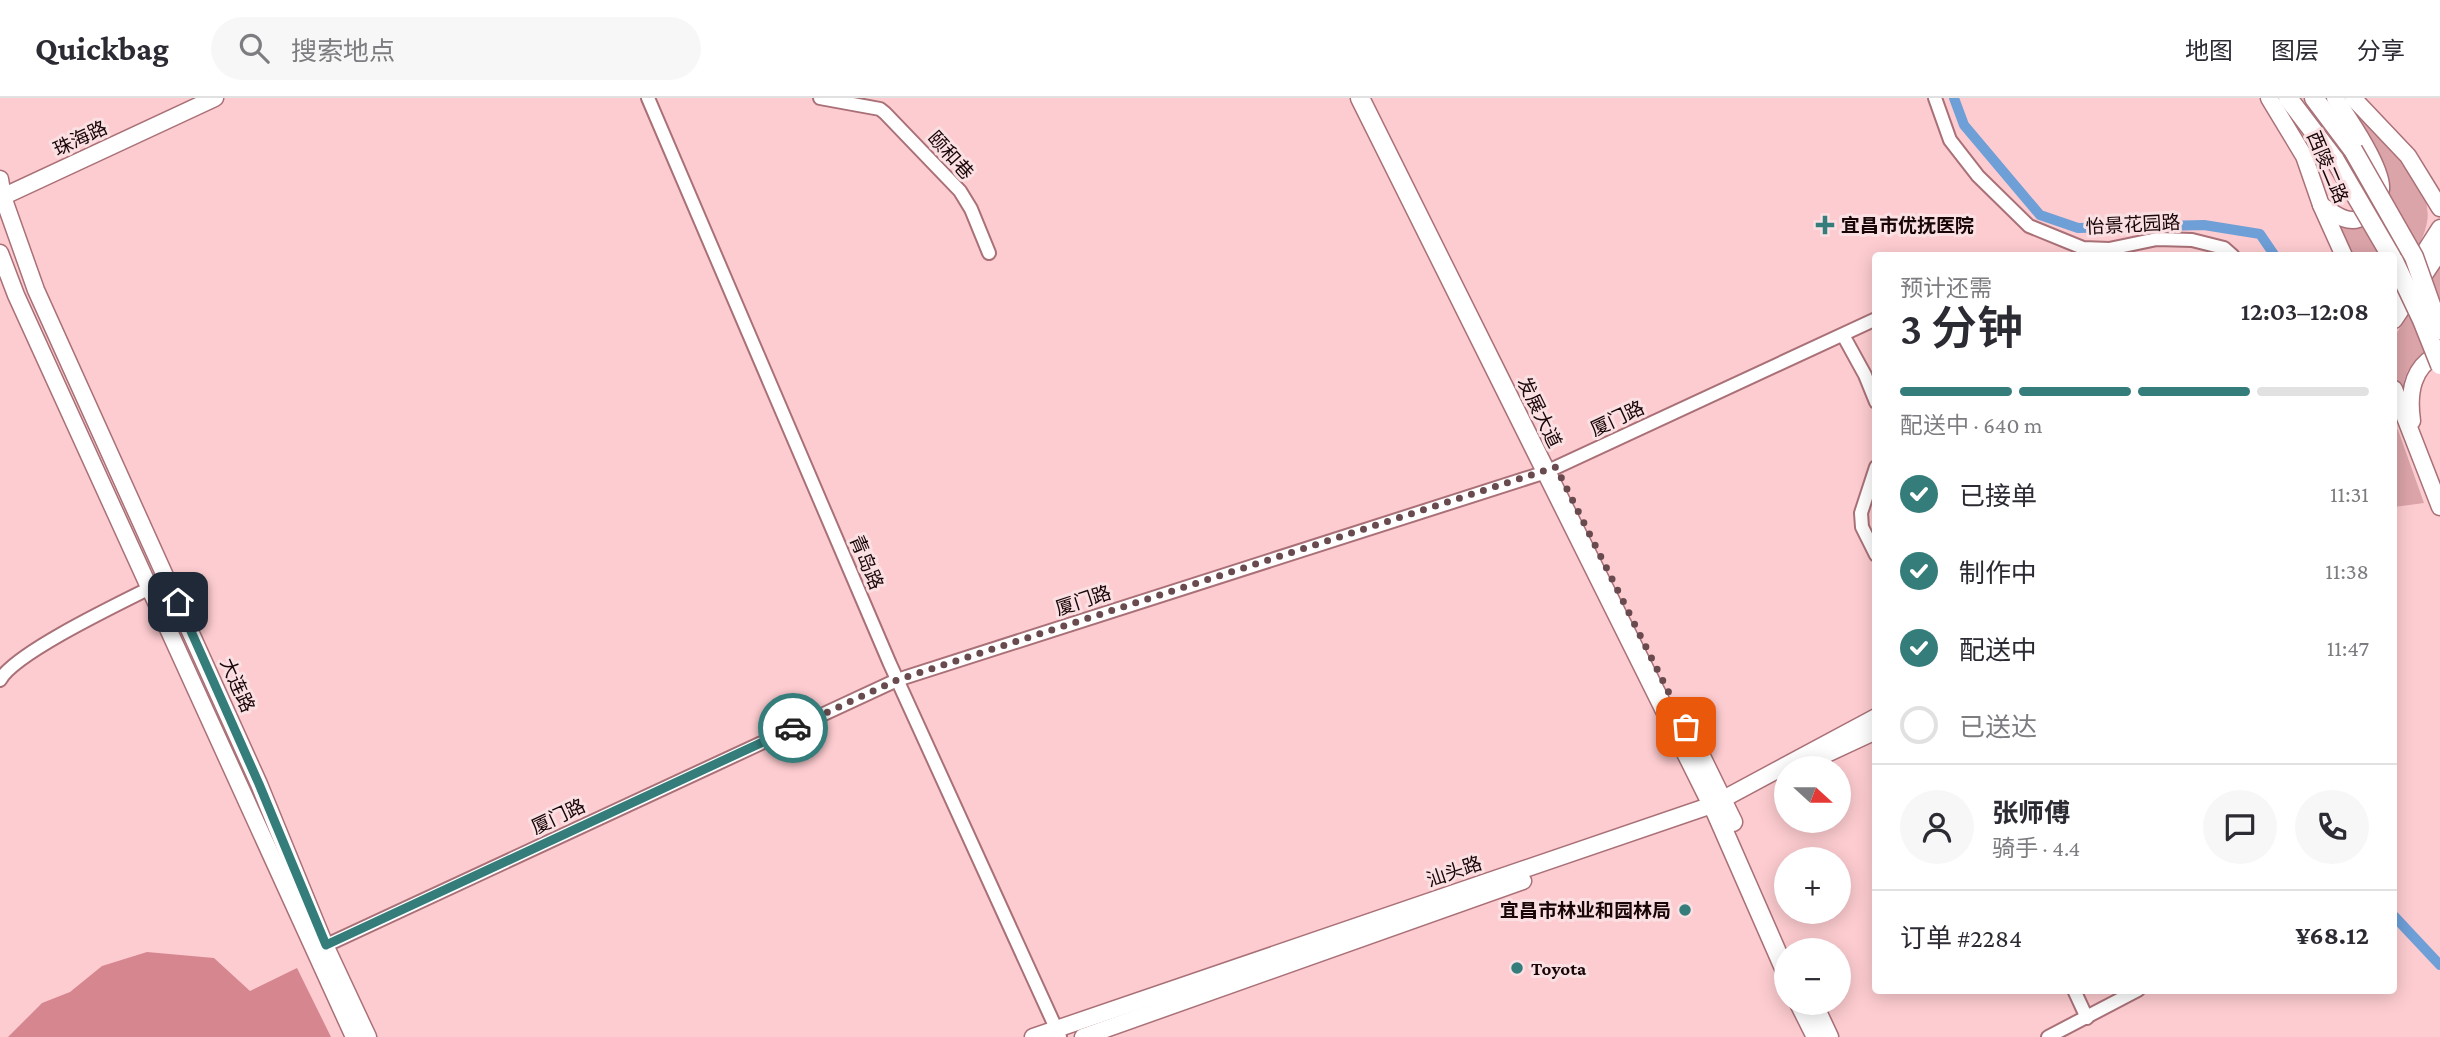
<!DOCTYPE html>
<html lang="zh">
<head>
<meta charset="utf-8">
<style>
  body { margin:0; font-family:"Crimson Pro","Noto Sans SC",serif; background:#f7f7f7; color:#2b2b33; height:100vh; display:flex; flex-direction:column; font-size:26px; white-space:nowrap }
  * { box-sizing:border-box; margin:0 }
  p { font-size:23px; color:#7c7c81 }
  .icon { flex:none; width:38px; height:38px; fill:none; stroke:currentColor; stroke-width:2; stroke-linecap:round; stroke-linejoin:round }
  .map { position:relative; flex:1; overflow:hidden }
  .panel { position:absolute; left:1872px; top:154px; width:525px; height:742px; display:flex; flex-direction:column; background:#fff; border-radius:7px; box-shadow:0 4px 18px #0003 }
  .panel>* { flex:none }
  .needle { width:46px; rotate:111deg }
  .fabs { position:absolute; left:1774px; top:658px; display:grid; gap:14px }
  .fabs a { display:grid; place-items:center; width:77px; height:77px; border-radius:50%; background:#fff; box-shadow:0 4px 18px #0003; font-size:35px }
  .pin { position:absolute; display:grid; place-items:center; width:60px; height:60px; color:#fff; margin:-30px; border-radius:14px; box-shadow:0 4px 10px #0006 }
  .courier { position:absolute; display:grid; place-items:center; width:70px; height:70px; margin:-35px; border:5px solid #347d7b; border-radius:50%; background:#fff; color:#222; box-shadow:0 2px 9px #0007 }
  .overview em { font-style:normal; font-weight:600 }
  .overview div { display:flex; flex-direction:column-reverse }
  .overview { display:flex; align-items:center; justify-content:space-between; height:119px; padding:0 28px }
  h1 { font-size:46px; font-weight:600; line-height:52px }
  .bar { display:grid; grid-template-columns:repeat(4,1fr); gap:10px 7px; align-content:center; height:84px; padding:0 28px }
  .bar i { height:9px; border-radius:5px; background:#e1e1e2 }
  .bar .selected { background:#347d7b }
  .bar p { grid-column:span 4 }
  .line { display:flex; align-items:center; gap:18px; padding:0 28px; border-top:2px solid #e1e1e2 }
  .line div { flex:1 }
  .round { display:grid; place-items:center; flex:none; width:74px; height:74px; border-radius:37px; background:#f7f7f7 }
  ol { padding:0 28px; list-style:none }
  li { display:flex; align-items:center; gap:21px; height:77px }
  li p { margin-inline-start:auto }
  li .icon { padding:7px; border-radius:50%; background:#347d7b; color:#fff; stroke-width:4 }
  li:last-child { color:#7c7c81 }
  li i { width:38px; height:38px; border:4px solid #e1e1e2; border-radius:50% }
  header { display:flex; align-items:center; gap:42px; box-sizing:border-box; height:98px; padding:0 35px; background:#fff; border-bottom:2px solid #e1e1e2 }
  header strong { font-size:33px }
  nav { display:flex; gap:38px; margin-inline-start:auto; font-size:24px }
  .search { width:490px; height:63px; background:#f7f7f7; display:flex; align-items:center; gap:18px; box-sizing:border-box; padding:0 24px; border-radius:38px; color:#7c7c81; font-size:26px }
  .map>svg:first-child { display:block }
</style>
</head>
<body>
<header>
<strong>Quickbag</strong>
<div class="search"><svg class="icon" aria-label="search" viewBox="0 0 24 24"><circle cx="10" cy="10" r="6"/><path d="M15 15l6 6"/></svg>搜索地点</div>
<nav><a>地图</a><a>图层</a><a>分享</a></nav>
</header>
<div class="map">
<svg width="2440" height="939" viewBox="0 0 2440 939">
  <rect width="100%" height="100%" fill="#fdccd0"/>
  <!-- green -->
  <g fill="#dba4a9">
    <path d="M 2352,4 C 2378,31 2435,83 2427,124 C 2423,147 2406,167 2394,186 L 2394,158 L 2350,157 L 2335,125 C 2353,129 2367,131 2379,115 C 2405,80 2366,39 2347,9 Z"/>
    <path d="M 2440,168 L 2440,242 C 2426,251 2411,263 2405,280 C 2403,285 2404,291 2401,296 L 2394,270 L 2394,239 Z"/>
    <polygon points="2394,327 2398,332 2424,405 2394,409"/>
  </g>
  <!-- forest -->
  <polygon fill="#d6868f" points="147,854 214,860 250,893 297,870 331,939 8,939 42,905 70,894 102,868"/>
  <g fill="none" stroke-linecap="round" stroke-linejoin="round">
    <!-- canal -->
    <g stroke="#6e9fd7" stroke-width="10">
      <polyline points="1954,0 1964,27 2040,117 2078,130 2204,127 2260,136 2275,158"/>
      <polyline points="2394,818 2440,867"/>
    </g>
    <!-- minor casing -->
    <g stroke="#a97177" stroke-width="16">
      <g id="minor">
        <polyline points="648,0 890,566 1060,939"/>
        <polyline points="820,0 880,11 885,15 960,93 971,111 989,155"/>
        <polyline points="1935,0 1950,42 1978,78 2029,128 2083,150 2109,151 2157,141 2192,142 2224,150 2233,158"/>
        <polyline points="1843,237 1865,277 1876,304"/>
        <polyline points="1876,369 1861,415 1862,429 1876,457"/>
        <path d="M 0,582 C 16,553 133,499 168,481"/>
        <polyline points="318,851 897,582 1546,374 1876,221"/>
        <polyline points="2074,892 2087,920"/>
        <polyline points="2048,939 2138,892"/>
      </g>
    </g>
    <!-- major casing -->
    <g stroke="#a97177" stroke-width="19">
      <g id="major">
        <polyline points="2269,0 2304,58 2321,107 2344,158"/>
        <polyline points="2353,0 2408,58 2440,110"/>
        <polyline points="0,81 3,99 36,192 259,686 325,847 368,939"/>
        <polyline points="0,100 215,0"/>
        <path d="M 2321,107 C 2333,115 2350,129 2364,118 C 2373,111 2380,102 2381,91 C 2383,70 2347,18 2335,0"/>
        <polyline points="0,155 16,197 354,939"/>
        <polyline points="2394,202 2440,130"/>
        <polyline points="2394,222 2440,153"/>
        <polyline points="2394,291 2440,409"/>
        <path d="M 2412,323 C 2408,295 2412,268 2440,255"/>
        <polyline points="1820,659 1876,633"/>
        <polyline points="1033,939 1712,707 1876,619"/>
        <polyline points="1083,939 1523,783"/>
      </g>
    </g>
    <!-- highway casing -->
    <g stroke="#a97177" stroke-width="21">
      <g id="highway">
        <polyline points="1360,0 1716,715 1787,877"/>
        <polyline points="2288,0 2335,62"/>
        <polyline points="2314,0 2353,52"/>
        <polyline points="1693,642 1733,724"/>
        <polyline points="1799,905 1816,939"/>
        <polyline points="1813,905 1829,939"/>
      </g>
    </g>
    <!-- minor -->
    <use href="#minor" stroke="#fff" stroke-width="12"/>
    <!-- major -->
    <use href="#major" stroke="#fff" stroke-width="16"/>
    <!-- highway -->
    <use href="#highway" stroke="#fff" stroke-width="18"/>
    <!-- highway-bridge casing -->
    <g stroke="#a97177" stroke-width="21" stroke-linecap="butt">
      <g id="highway-bridge">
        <polyline points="2353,52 2414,159 2440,232"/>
        <polyline points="2335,62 2391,158"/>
        <polyline points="2394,163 2422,222 2440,267"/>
      </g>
    </g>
    <!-- highway-bridge -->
    <use href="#highway-bridge" stroke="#fff" stroke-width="18"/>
  </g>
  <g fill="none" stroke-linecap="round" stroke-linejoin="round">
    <!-- done -->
    <polyline stroke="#694b4f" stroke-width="7" stroke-dasharray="0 12.6" points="793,630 897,582 1556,369 1686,629"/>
    <!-- route -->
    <polyline stroke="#347d7b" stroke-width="9" points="178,504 259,686 326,847 793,630"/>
  </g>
  <!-- markers -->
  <g fill="#347d7b" stroke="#fae0e2" stroke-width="2.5">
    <path d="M1821.5 116.5h7v7h7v7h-7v7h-7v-7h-7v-7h7z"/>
    <circle cx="1685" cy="812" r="7"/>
    <circle cx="1517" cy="870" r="7"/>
  </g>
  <g text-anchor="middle" stroke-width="6" stroke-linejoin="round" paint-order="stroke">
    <!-- street labels -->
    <g font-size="19" fill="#190609" stroke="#fae0e2">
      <text transform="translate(80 40) rotate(-25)" y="7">珠海路</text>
      <text transform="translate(951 57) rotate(48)" y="7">颐和巷</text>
      <text transform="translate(2328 69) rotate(67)" y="7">西陵二路</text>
      <text transform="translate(2133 126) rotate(-3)" y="7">怡景花园路</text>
      <text transform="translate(1540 314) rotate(64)" y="7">发展大道</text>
      <text transform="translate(1617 320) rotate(-25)" y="7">厦门路</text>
      <text transform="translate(867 464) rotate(67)" y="7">青岛路</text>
      <text transform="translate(1083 502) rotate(-18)" y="7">厦门路</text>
      <text transform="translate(238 587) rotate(66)" y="7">大连路</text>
      <text transform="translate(558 718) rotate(-25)" y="7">厦门路</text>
      <text transform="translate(1454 773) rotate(-19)" y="7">汕头路</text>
    </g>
    <!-- poi labels -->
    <g font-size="19" font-weight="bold" fill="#190609" stroke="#fae0e2" text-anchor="start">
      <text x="1841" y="134">宜昌市优抚医院</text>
      <text x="1671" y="819" text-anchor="end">宜昌市林业和园林局</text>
      <text x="1531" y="877">Toyota</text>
    </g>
  </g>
</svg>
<div class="fabs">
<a><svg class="needle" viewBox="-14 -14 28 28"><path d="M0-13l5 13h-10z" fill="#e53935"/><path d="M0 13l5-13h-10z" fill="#7c7c81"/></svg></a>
<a>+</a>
<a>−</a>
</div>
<div class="pin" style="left:1686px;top:629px;background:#ea580c"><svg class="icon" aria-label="bag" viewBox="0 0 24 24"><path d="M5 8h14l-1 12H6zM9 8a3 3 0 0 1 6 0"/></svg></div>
<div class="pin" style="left:178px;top:504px;background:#1f2937"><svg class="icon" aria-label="home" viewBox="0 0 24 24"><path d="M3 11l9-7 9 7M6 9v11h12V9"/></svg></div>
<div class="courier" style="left:793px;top:630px"><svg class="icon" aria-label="car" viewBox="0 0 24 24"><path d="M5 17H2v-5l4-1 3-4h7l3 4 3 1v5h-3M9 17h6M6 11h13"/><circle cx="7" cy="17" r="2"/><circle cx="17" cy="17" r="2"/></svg></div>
<section class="panel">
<div class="overview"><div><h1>3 分钟</h1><p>预计还需</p></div><em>12:03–12:08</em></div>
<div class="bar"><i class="selected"></i><i class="selected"></i><i class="selected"></i><i></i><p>配送中 · 640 m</p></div>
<ol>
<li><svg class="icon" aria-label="check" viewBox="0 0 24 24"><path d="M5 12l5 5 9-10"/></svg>已接单<p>11:31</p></li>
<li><svg class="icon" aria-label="check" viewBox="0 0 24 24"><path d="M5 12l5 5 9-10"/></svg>制作中<p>11:38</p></li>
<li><svg class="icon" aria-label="check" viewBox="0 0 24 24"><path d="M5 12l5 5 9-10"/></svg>配送中<p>11:47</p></li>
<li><i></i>已送达</li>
</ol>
<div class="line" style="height:126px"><a class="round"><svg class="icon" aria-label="person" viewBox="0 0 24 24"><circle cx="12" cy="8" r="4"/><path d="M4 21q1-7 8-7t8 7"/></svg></a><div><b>张师傅</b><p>骑手 · 4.4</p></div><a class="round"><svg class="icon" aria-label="chat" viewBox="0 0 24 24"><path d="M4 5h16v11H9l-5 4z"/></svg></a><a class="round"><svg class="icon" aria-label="phone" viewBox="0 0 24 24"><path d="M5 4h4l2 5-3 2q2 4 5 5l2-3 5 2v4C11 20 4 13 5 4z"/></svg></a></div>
<div class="line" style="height:91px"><div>订单 #2284</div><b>¥68.12</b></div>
</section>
</div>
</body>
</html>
